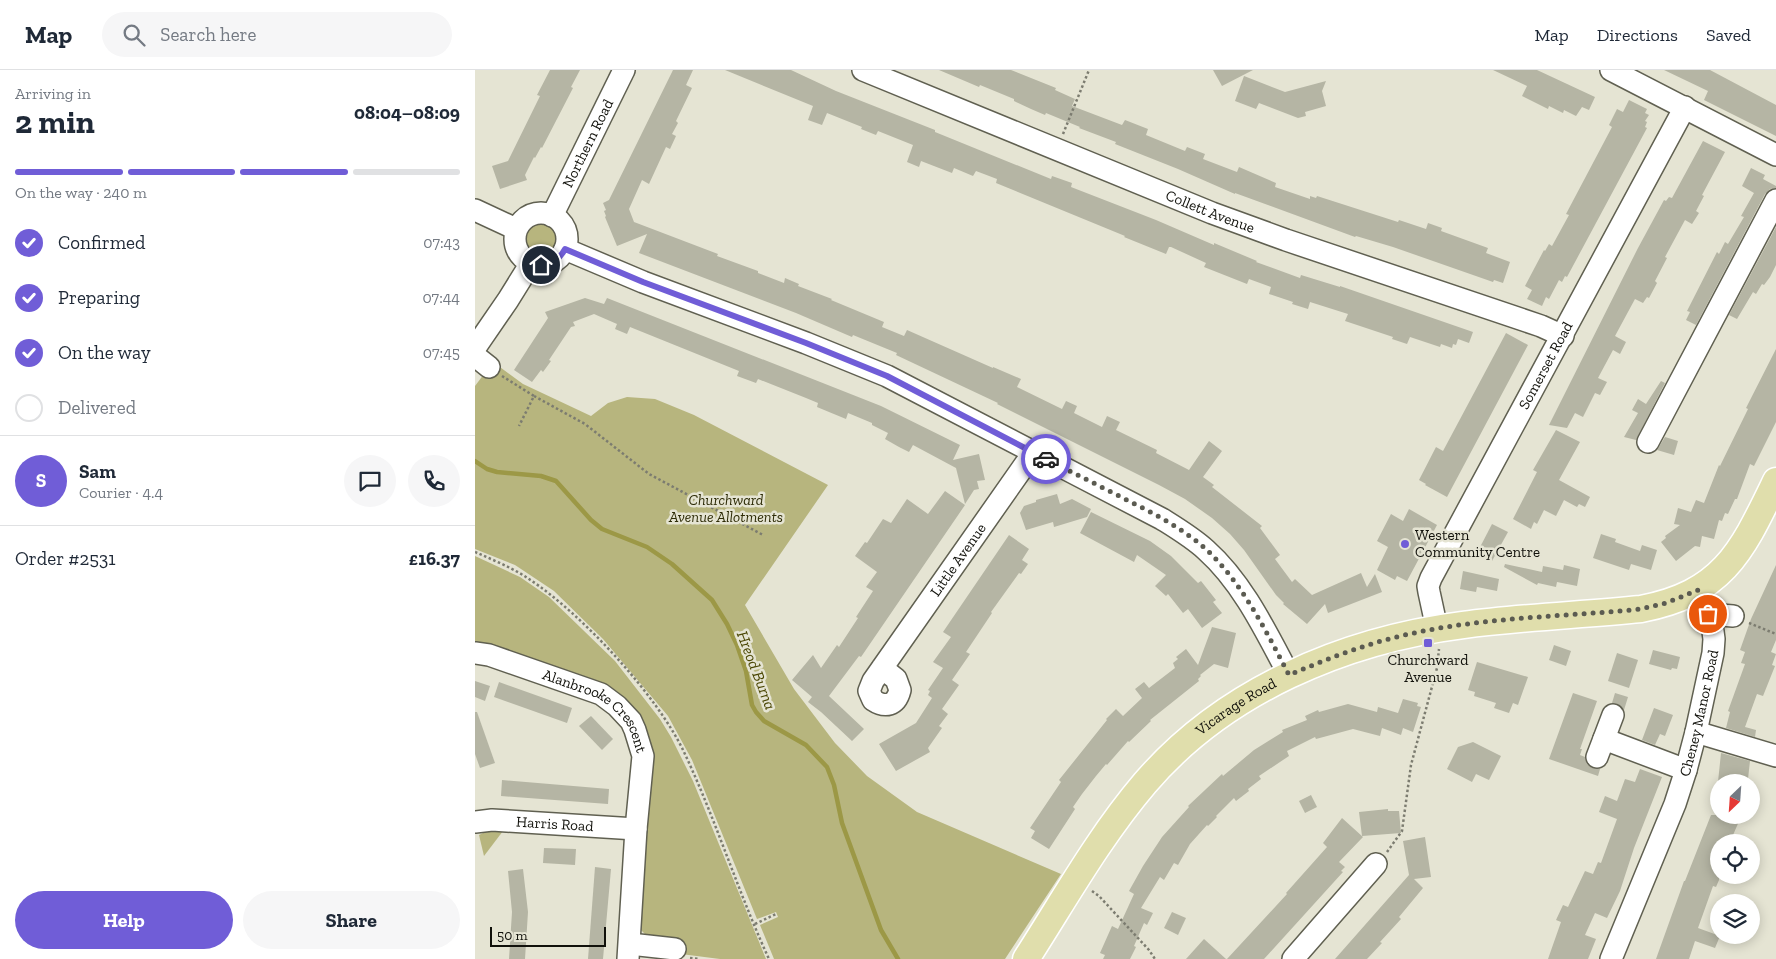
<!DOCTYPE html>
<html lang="en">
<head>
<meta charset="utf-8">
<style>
  body { margin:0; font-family:"Zilla Slab",serif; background:#f6f6f7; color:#1f2937; height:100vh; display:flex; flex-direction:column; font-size:19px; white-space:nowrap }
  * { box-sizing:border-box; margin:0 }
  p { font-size:16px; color:#747a83 }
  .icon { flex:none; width:28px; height:28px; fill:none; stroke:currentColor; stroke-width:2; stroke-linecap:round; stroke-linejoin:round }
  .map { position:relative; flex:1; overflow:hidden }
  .panel { display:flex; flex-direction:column; background:#fff; width:475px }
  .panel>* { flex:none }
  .needle { width:32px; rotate:205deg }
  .fabs { position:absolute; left:1235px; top:704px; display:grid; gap:10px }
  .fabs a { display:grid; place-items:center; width:50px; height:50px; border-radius:50%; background:#fff; box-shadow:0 2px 12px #0003; font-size:25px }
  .scale { position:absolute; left:15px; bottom:12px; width:116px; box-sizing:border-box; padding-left:5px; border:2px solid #11110b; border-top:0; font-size:14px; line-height:18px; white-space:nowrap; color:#11110b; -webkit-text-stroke:4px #e5e4d3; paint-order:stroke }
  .pin { position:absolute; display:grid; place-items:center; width:42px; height:42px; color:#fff; margin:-21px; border:2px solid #fff; border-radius:50%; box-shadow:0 1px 5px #0007 }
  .courier { position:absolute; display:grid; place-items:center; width:50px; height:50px; margin:-25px; border:4px solid #705dd7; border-radius:50%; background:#fff; color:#222; box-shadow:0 1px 6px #0007 }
  .headline em { font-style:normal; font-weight:800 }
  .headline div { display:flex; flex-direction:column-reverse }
  .headline { display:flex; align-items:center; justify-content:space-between; height:85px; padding:0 15px }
  h1 { font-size:32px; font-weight:800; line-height:38px }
  .bar { display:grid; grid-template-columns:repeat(4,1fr); gap:8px 5px; align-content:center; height:60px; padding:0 15px }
  .bar i { height:6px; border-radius:4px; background:#e0e1e3 }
  .bar .selected { background:#705dd7 }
  .bar p { grid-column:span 4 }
  .line { display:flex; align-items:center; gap:12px; padding:0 15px; border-top:1px solid #e0e1e3 }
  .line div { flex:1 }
  .round { display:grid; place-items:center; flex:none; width:52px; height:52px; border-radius:26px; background:#f6f6f7 }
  ol { padding:0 15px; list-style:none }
  li { display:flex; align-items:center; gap:15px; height:55px }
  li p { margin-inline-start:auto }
  li .icon { padding:5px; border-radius:50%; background:#705dd7; color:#fff; stroke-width:4 }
  li:last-child { color:#747a83 }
  li i { width:28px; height:28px; border:2px solid #e0e1e3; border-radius:50% }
  .action { display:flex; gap:10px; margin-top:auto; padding:10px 15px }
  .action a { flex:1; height:58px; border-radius:30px; background:#705dd7; color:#fff; font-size:20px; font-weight:800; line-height:58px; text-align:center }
  .action a+a { background:#f6f6f7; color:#1f2937 }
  header { display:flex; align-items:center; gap:30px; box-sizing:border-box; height:70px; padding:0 25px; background:#fff; border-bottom:1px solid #e0e1e3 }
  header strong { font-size:24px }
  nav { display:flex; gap:28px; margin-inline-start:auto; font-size:18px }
  .search { width:350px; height:45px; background:#f6f6f7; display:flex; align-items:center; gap:12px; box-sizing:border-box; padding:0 18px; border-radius:28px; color:#747a83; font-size:19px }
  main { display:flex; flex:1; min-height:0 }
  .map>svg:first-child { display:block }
</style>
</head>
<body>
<header>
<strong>Map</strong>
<div class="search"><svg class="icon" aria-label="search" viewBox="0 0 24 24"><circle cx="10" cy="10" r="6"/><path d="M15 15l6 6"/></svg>Search here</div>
<nav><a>Map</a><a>Directions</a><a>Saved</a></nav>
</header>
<main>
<section class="panel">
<div class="headline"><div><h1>2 min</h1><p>Arriving in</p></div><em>08:04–08:09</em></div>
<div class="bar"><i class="selected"></i><i class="selected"></i><i class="selected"></i><i></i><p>On the way · 240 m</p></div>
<ol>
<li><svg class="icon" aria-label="check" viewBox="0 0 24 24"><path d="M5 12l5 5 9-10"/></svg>Confirmed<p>07:43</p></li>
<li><svg class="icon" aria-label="check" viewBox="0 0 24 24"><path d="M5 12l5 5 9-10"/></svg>Preparing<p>07:44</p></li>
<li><svg class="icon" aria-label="check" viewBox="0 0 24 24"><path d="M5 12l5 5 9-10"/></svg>On the way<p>07:45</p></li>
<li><i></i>Delivered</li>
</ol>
<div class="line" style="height:90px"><b class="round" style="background:#705dd7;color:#fff">S</b><div><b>Sam</b><p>Courier · 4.4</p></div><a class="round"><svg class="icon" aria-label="chat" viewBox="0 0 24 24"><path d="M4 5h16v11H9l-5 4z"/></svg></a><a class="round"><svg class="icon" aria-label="phone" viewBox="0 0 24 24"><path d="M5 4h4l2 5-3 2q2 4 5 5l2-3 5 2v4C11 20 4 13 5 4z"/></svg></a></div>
<div class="line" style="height:65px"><div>Order #2531</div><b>£16.37</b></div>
<div class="action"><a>Help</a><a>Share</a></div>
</section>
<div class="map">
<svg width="1301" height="889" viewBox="0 0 1301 889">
  <rect width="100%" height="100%" fill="#e5e4d3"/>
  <!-- green -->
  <g fill="#b7b57e">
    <circle cx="65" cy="169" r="21"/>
    <polygon points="18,292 48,314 116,346 133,333 152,327 180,329 219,345 353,415 270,535 319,619 360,673 392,706 442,742 586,804 530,889 299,889 285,855 303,847 301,842 282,849 217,690 193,646 128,569 79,521 40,495 0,479 0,316"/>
    <polygon points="0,486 45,507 74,527 140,591 185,649 196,667 218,711 291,889 245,889 206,884 174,868 165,859 159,648 0,576"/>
    <polygon points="12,761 28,761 9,786 4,765"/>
  </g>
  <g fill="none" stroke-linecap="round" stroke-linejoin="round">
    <!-- stream -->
    <polyline stroke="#9c9846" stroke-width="4.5" points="0,391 12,399 22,402 66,406 81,411 116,450 127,459 172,477 197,494 237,530 252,554 262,575 271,601 277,635 281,642 289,651 331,675 352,697 359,715 367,753 406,860 423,889"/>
  </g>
  <!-- building -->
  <g fill="#b5b5a4">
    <polygon points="75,0 105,0 96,17 98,18 67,78 66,77 60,88 59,87 50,105 52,110 25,119 17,96 33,91 65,26 62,25"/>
    <polygon points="198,0 218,0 211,15 217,18 201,51 203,53 197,64 201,66 195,79 191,77 174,114 167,110 154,139 159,152 243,184 242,186 283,201 283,203 309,213 310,208 324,214 323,216 357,229 356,230 409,252 407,257 429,266 432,260 518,298 518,297 546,309 542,317 587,339 591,331 602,336 599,343 627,357 632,346 645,352 641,360 682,380 681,383 714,400 734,371 747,381 728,407 739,415 737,417 787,456 785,458 805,485 800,489 817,512 820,509 837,525 886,503 892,517 900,504 907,522 853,543 850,534 832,554 808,534 809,533 801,525 769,480 755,464 737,448 710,429 684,415 522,334 523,333 421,285 422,283 378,265 377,267 321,243 164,183 172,164 142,176 130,147 131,146 129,141 131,140 128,133 134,130"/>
    <polygon points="250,0 316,0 361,21 460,60 460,62 576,109 577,106 597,113 596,117 681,150 739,175 739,173 782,191 781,192 825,208 826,205 865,217 865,216 998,262 994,273 983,269 981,275 978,274 977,278 966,274 965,277 935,267 932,274 917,269 918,267 870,251 873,244 835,232 833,239 817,234 818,232 794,224 796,217 774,209 772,214 729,197 731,193 696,177 694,177 691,184 649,167 650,166 521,113 522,109 501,101 498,106 479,98 477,103 446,91 444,97 432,92 438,75 403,61 401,65 386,59 387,57 352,43 347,55 333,50 338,36"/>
    <polygon points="464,0 536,0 581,18 580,20 600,29 597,36 647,55 650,50 673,59 671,65 710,81 712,77 730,84 728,89 762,102 764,97 801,113 800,117 835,129 835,126 841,128 842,126 923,152 924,150 951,159 953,153 967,158 966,161 1013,178 1011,183 1035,192 1028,213 1019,210 1018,212 918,177 881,166 880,167 760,123 760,124 703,99 640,74 641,72 604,58 605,57 571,43 570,45 556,39 539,31 539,29 505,15 504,17"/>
    <polygon points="738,0 778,0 747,16"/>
    <polygon points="1018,0 1062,0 1120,27 1114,40 1107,37 1101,46 1089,40 1088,43 1074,36 1073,39 1047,26 1052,16"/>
    <polygon points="1189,0 1235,0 1301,35 1301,66 1229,30 1233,21"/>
    <polygon points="769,6 810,22 851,11 847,21 851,36 830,42 831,46 823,48 784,33 781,39 760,31"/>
    <polygon points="1154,30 1172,39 1170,43 1174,45 1170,51 1172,52 1170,57 1172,58 1092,207 1090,206 1087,212 1084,210 1074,229 1071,227 1067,236 1052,229 1057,220 1050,216 1069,180 1070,181 1074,174 1077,176 1094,145 1091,144 1137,57 1134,55 1142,39 1148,42"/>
    <polygon points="1228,71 1250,82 1227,125 1229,126 1221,141 1224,143 1217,154 1210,150 1190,187 1192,188 1180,211 1182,213 1174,228 1172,227 1168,233 1160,229 1140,266 1151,272 1145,284 1138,280 1123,308 1132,312 1125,325 1120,323 1108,347 1100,343 1092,358 1074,355 1163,178 1189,130 1191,131 1194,127 1197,128"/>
    <polygon points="1276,98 1290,105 1288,109 1301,116 1301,118 1295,119 1290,124 1221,255 1211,250 1215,242 1212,241 1242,182 1244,184 1250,172 1253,174 1269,147 1266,146 1279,123 1267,116"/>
    <polygon points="1301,157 1301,195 1295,207 1289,215 1287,214 1281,224 1278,222 1262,249 1254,245"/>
    <polygon points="110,228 129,234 132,228 406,336 485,375 478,390 504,384 510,410 502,411 504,419 499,420 490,434 481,398 438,375 434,382 424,377 410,369 413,363 397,355 397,353 373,343 371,349 354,342 342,337 343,333 331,328 283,309 281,313 262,306 264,301 155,257 152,264 140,259 142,254 119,244 98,252 100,256 96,257 74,290 76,291 68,302 66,300 57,312 39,300 73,248 70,242"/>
    <polygon points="1031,263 1053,275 972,427 950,415 951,414 944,410 961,377 968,381"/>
    <polygon points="1301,279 1301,352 1279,396 1275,394 1262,429 1260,429 1253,444 1250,443 1247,451 1244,450 1239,469 1227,466 1225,477 1220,476 1201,491 1186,472 1191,468 1190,466 1205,455 1199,454 1203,438 1216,442 1221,430 1229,433 1244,395 1245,396 1273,339 1271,338"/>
    <polygon points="1186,311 1190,313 1161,370 1149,367 1163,343 1157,340 1163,329 1171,334"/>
    <polygon points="1081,360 1105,372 1084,410 1115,427 1110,437 1104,434 1102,437 1089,430 1081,446 1069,440 1062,454 1059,452 1056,459 1038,449 1062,402 1058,400"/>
    <polygon points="1190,367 1203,371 1199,385 1182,380"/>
    <polygon points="470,421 490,435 386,587 384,586 354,626 389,659 377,671 346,642 333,632 337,627 317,610 338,585 346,598 362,575 364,577 383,548 381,547 398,521 391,517 402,502 380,486 390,472 392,473 408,449 416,453 432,429 453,444"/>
    <polygon points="582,424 585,434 597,429 616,439 612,447 579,457 578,452 551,460 545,443 549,436 561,432 561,430"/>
    <polygon points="934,439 962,455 932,511 922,506 920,510 902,500 913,477 902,471 916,444 928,451"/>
    <polygon points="616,442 675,471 696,486 723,513 726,511 741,530 738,532 747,543 727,558 713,539 708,543 693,524 691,526 680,516 691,505 662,485 659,492 605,463"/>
    <polygon points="1017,454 1033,462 1017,491 1002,483"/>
    <polygon points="1126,464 1141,469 1140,472 1165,481 1167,475 1182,480 1176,500 1156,494 1154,500 1118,488"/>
    <polygon points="534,465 554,479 547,490 553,494 546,504 544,503 516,542 517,543 491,582 495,584 477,610 484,615 467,639 473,644 464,656 467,658 453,678 455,682 421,701 404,674 441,653 457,628 453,625 455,621 453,620 468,598 458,592 476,567 468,562"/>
    <polygon points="1030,494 1067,502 1068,496 1088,500 1089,495 1105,499 1102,516 1082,512 1081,517 1063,513 1062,515 1029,497"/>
    <polygon points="1301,495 1301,570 1296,582 1301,584 1297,595 1300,596 1288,626 1282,624 1270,657 1281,660 1280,667 1251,658 1255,642 1253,641 1270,594 1266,593 1270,582 1265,580 1276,549"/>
    <polygon points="988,501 1024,509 1022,521 1002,517 1001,522 985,519"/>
    <polygon points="737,557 761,563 753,598 739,594 725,605 726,606 723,609 724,611 675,650 676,651 654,672 653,671 632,695 631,694 621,706 607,724 598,737 600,739 574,779 556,768 560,761 555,758 586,712 584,710 632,650 631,649 641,639 648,646 667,628 660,619 669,612 674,618 700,598 698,593 703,589 701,587 711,579 723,595"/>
    <polygon points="1079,575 1096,581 1091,596 1074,590"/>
    <polygon points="1178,580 1205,587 1202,599 1197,598 1196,600 1174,594"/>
    <polygon points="1142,583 1163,590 1154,618 1133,611"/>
    <polygon points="1002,592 1053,607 1043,635 1038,633 1034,643 1019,638 1021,633 999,626 1000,622 993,620"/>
    <polygon points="0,611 15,616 10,631 0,627"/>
    <polygon points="24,612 97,638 92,653 19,627"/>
    <polygon points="1098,623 1122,631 1105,679 1107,679 1105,685 1110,687 1112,694 1117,698 1125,699 1123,706 1074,689"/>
    <polygon points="1140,623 1153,627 1149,640 1143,634 1137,633"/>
    <polygon points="928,629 943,633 942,636 946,637 938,662 928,658 926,665 907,658 905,666 878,659 841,669 840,667 812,681 814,686 784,706 786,709 773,719 774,721 761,731 759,728 741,746 742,747 733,756 732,755 715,774 703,795 699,793 689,810 685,807 666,838 678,843 672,855 669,853 659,876 661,877 655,889 628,889 630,885 625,883 637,856 643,859 659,824 654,821 668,796 687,767 714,737 713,736 747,704 748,706 779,680 808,662 807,660 832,650 830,646 843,640 844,642 873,634 902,642 903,637 923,643"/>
    <polygon points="1179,638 1198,645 1190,666 1185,664 1180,675 1167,670"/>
    <polygon points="0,642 2,642 20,693 5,698 0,684"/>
    <polygon points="116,646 138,669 127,680 104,656"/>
    <polygon points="998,672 1026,686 1014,710 1001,704 997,712 972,699 983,677"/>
    <polygon points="1246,683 1275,691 1273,709 1263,708 1262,712 1243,712"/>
    <polygon points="1165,699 1187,707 1159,778 1145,821 1132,848 1120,843 1110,865 1121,869 1113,889 1073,889 1086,852 1081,850 1088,835 1093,837 1110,801 1118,804 1123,792 1126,793 1142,749 1124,742 1130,726 1142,731 1150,709 1160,712"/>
    <polygon points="27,710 134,719 133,734 26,726"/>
    <polygon points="836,725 842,737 830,743 824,731"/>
    <polygon points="913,739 913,741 924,741 926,763 887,766 884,742"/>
    <polygon points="1236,745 1255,745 1265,749 1255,772 1244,772 1244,810 1241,817 1238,816 1223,858 1245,866 1240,878 1220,871 1214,889 1181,889 1209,811 1210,811"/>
    <polygon points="867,748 888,767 864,792 870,797 866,801 868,802 789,889 752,889 812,824 811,823 852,777 848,773"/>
    <polygon points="950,767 956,807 939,809 948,818 924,847 926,849 905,872 907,873 892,889 860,889 934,805 928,771"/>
    <polygon points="69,778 101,779 100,795 68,793"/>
    <polygon points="120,797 136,799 128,889 113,889"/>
    <polygon points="48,799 53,842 50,889 34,889 37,842 33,801"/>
    <polygon points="697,842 711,848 703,865 689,858"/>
    <polygon points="729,869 751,889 711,889"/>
  </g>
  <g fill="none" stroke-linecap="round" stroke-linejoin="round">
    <!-- minor casing -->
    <g stroke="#606051" stroke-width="24">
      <g id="minor">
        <path id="s1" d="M 388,0 L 737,143 L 811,170 L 1066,256 L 1088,266"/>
        <polyline points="1136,0 1301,85"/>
        <polyline points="0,140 41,159"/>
        <circle cx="66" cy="169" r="26"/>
        <path id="s2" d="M 77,146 L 149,0"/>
        <path d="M 90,179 L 168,212 L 331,273 L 412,306 L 687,449 C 703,459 718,468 731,480 C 768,513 791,562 814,605"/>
        <polyline points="0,278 33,230 56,193"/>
        <polyline points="0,286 14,297"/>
        <polyline points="1173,372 1301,130"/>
        <polyline points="1233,544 1258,546"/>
        <path id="s3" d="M 962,559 L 954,522 L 953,516 L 956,508 L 1210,37"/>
        <path id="s4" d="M 0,583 L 14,585 L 126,624 L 142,636 L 156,651 L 160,660 L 168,686 L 161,759 L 153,889"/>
        <path id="s5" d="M 407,598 L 421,609 L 425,620 C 421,636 410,638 398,630 L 394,621 L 398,611 L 558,383"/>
        <polyline points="1221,662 1301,686"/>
        <polyline points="1129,669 1211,700"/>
        <polyline points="1122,687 1138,645"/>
        <path id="s6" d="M 0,752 L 17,750 L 161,759"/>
        <polyline points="155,874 200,879"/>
        <polyline points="818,889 901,794"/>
        <path id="s7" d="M 1136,889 L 1200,734 L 1211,700 L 1221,662 L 1238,583 L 1239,569 L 1237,554 L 1223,520"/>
      </g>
    </g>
    <!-- major casing -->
    <g stroke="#fff" stroke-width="29">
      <g id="major">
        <path id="s8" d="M 551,889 C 589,830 624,767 670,713 C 749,621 869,570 988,555 C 1047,547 1107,545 1166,539 C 1249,523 1267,481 1301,411"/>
      </g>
    </g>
    <!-- path -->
    <g stroke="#7c7c70" stroke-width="2.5" stroke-dasharray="2.5 2.5" stroke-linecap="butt">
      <polyline points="588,64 614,0"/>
      <polyline points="27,306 59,326 44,356"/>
      <polyline points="59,326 110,354 174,404 288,465"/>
      <path d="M 0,482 C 18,490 38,498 54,509 C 107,544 182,625 209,682 C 241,750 263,822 294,889"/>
      <polyline points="1274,553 1301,564"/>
      <polyline points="912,782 927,761 936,695 962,598 964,579"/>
      <polyline points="617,821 624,826 674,880 680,889"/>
      <polyline points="280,854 301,844"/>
      <polyline points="215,888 224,889"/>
    </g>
    <!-- minor -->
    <use href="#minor" stroke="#fff" stroke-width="21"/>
    <!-- major -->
    <use href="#major" stroke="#e0deac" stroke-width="26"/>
  </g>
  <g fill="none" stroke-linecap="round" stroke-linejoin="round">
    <!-- done -->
    <path stroke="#5b5b51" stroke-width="5" stroke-dasharray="0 9" d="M 571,389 C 596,402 621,414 646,427 C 676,442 708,458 733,481 C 769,516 791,561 814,605 C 852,589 890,574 930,565 C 1007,547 1087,547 1166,539 L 1191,533 L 1223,520 L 1233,544"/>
    <!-- route -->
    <path stroke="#705dd7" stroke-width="6" d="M 66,195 C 78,194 85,189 90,179 L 168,212 L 331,273 L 412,306 L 571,389"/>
  </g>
  <!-- markers -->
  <g fill="#705dd7" stroke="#e5e4d3" stroke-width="2">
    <circle cx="930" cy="474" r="5"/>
    <rect x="948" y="568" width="10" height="10" rx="2.5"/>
  </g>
  <g text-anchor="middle" stroke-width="5" stroke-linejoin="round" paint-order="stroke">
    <!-- street labels -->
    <g font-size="15" fill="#11110b" stroke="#e5e4d3">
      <text dy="5" stroke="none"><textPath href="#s2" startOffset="81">Northern Road</textPath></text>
      <text dy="5" stroke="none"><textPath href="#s1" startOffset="375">Collett Avenue</textPath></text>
      <text dy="5" stroke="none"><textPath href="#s3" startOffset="294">Somerset Road</textPath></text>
      <text dy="5" stroke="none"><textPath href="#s5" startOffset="234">Little Avenue</textPath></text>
      <text dy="5" stroke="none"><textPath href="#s8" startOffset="332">Vicarage Road</textPath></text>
      <text dy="5" stroke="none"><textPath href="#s7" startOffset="262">Cheney Manor Road</textPath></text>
      <text dy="5" stroke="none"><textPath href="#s4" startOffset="139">Alanbrooke Crescent</textPath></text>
      <text dy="5" stroke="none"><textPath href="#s6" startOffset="80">Harris Road</textPath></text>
    </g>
    <!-- park labels -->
    <g font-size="15" font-style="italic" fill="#2d2b06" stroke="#e5e4d3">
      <text x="251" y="435">Churchward<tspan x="251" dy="17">Avenue Allotments</tspan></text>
    </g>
    <!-- poi labels -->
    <g font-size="15" fill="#11110b" stroke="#e5e4d3" text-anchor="start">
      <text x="940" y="470">Western<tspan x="940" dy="17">Community Centre</tspan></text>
      <text x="953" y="595" text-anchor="middle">Churchward<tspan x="953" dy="17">Avenue</tspan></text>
    </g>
    <!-- water labels -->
    <g font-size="16" font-style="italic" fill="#4a4603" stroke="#e5e4d3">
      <text transform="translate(282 600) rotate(69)" y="6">Hreod Burna</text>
    </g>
  </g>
</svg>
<div class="fabs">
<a><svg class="needle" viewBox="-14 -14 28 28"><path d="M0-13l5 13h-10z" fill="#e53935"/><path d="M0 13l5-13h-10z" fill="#747a83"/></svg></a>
<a><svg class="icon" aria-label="locate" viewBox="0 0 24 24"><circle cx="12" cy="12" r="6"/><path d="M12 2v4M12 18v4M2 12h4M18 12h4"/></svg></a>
<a><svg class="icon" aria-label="layers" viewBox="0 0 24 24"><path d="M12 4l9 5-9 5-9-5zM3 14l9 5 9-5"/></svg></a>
</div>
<div class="scale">50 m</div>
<div class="pin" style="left:1233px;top:544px;background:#ea580c"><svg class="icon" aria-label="bag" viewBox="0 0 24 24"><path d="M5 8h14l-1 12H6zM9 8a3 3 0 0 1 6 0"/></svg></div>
<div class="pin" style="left:66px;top:195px;background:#1f2937"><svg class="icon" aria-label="home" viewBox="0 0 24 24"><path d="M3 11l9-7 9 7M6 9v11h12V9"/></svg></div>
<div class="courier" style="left:571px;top:389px"><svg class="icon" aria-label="car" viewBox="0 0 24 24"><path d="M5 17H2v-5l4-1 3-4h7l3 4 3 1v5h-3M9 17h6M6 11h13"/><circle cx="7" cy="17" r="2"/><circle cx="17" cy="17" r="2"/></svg></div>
</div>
</main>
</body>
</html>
